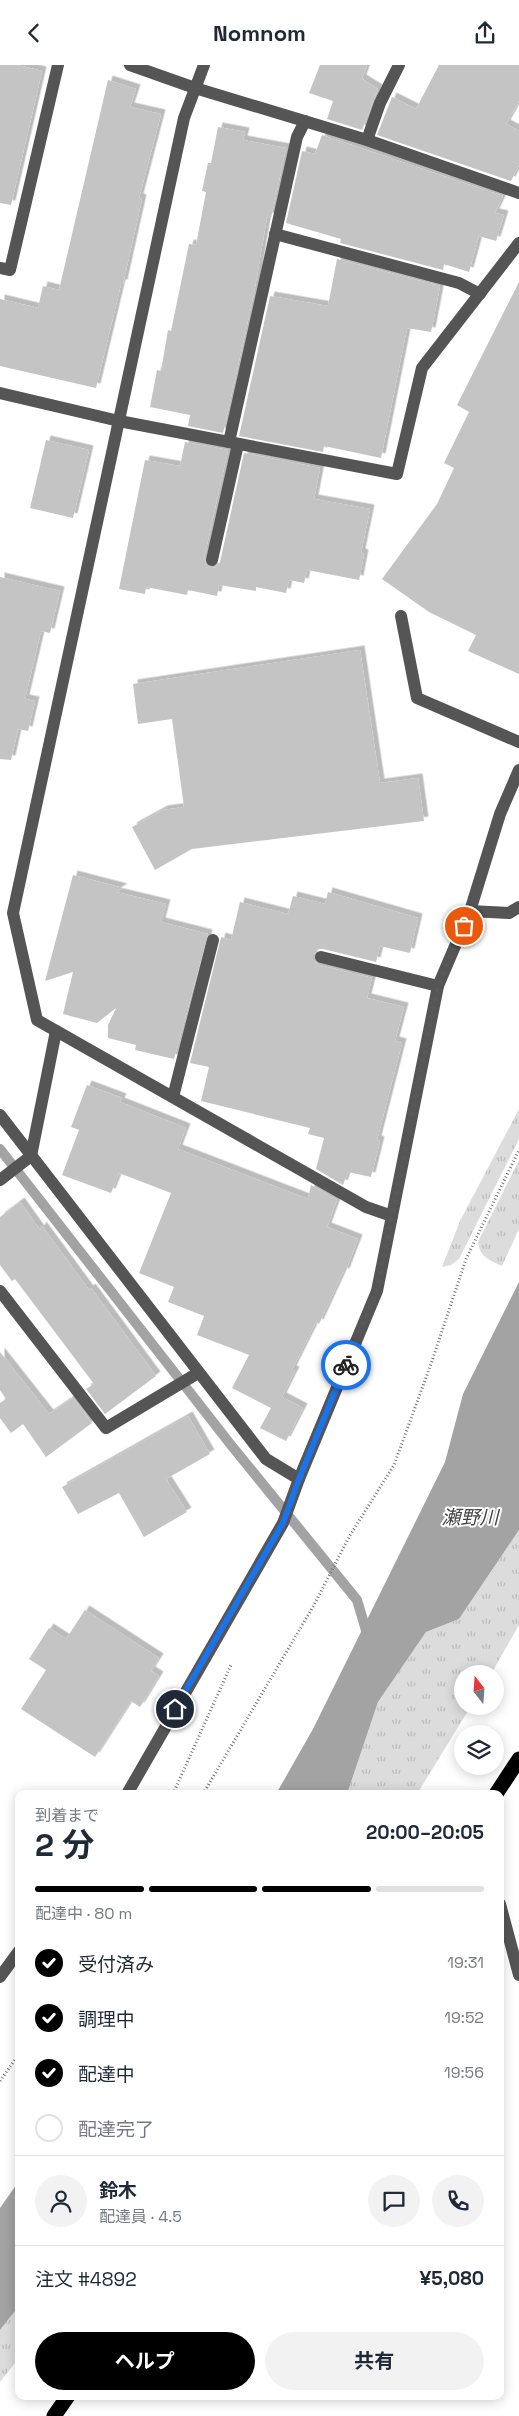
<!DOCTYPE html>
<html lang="ja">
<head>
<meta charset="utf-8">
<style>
  body { margin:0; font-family:"Space Grotesk","Noto Sans JP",sans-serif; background:#f2f2f3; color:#1f2937; height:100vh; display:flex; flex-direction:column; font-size:19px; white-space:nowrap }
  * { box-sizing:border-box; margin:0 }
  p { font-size:16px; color:#747a83 }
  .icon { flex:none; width:28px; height:28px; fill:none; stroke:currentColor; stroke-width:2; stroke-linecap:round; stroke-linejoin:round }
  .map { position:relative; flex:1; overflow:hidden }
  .details { position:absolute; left:15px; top:1725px; width:489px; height:610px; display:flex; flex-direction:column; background:#fff; border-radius:10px; box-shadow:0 2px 12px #0003 }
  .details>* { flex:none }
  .needle { width:32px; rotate:343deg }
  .tools { position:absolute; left:454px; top:1600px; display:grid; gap:10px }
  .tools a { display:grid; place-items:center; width:50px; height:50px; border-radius:50%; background:#fff; box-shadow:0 2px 12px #0003; font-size:25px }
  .pin { position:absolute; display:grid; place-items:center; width:42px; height:42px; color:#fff; margin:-21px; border:2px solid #fff; border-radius:50%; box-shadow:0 1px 5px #0007 }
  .courier { position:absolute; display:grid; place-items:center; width:50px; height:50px; margin:-25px; border:4px solid #1a73e8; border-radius:50%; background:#fff; color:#222; box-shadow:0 1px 6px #0007 }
  .overview em { font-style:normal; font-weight:700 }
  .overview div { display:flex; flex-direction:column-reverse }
  .overview { display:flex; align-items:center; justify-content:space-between; height:85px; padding:0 20px }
  h1 { font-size:32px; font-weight:700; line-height:38px }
  .bar { display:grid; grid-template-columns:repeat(4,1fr); gap:8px 5px; align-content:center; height:60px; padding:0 20px }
  .bar i { height:6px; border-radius:4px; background:#e0e1e3 }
  .bar .on { background:#000 }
  .bar p { grid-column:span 4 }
  .line { display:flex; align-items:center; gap:12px; padding:0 20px; border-top:1px solid #e0e1e3 }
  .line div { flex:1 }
  .round { display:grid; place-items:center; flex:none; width:52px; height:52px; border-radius:26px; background:#f2f2f3 }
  ol { padding:0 20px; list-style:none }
  li { display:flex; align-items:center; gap:15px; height:55px }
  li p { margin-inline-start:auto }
  li .icon { padding:5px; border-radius:50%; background:#000; color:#fff; stroke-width:4 }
  li:last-child { color:#747a83 }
  li i { width:28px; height:28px; border:2px solid #e0e1e3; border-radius:50% }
  .cta { display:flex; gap:10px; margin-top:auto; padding:10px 20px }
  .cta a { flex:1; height:58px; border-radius:30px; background:#000; color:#fff; font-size:20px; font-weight:700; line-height:58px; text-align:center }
  .cta a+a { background:#f2f2f3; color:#1f2937 }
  header { display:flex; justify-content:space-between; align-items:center; height:65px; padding:0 20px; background:#fff; font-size:22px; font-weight:700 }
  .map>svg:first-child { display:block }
</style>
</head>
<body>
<header><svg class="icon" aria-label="back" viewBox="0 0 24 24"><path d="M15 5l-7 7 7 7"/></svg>Nomnom<svg class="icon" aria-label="share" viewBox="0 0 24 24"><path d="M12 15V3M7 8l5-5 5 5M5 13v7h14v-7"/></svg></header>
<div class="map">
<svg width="519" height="2351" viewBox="0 0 519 2351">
  <defs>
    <pattern id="grass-tufts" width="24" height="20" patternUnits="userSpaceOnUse" patternTransform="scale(1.25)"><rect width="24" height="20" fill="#dcdcdc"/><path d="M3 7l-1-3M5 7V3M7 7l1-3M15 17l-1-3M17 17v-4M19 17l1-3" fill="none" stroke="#bbb"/></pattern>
    <filter id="shadow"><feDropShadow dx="4.5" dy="-4.5" stdDeviation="0" flood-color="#0004"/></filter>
  </defs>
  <rect width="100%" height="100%" fill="#fff"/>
  <!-- grass -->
  <g fill="url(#grass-tufts)">
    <polygon points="519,1044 519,1074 459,1194 451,1200 442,1202 460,1156"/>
    <path d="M 519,1095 L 519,1164 L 502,1201 C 489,1195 480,1192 478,1177 Z"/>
    <polygon points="519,1465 519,1560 491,1609 462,1609 462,1641 471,1641 417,1729 347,1729 378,1637 426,1567 459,1554"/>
    <polygon points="19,2241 19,2293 0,2317 0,2265"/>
  </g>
  <!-- water -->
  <g fill="#a3a3a3">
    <polygon points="519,1217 519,1465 459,1554 426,1567 378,1637 347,1729 276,1729 313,1664 445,1397 463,1329"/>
    <polygon points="19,2116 19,2241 0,2265 0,2143"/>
  </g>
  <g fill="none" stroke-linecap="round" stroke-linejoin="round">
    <!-- stream -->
    <polyline stroke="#a3a3a3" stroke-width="10" points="0,1084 231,1380 357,1535 368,1572"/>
  </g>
  <!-- building -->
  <g fill="#c4c4c4" filter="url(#shadow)">
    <polygon points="0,0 17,0 42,6 11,140 0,138"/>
    <polygon points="320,0 367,0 362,14 378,24 362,65 327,54 333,36 309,28"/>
    <polygon points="439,0 519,0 519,36 506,59 519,66 519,100 511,116 377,70 392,32 416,44"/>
    <polygon points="108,15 136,24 130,42 161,49 139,133 142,134 123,219 121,219 96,323 0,301 0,234 38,243 43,221 59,225"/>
    <polygon points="218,62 245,67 243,75 286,83 271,153 267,152 254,228 223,368 188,361 190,350 150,342 157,305 161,306 168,265 171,266 189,179 196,180 206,127 202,126 208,98 211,98"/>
    <polygon points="322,70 503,131 495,148 504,150 496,176 479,171 469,207 444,199 443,205 340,178 341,174 286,158 302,86 315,89"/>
    <polygon points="337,194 440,221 431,267 407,263 381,393 324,381 323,387 239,371 270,231 328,241"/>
    <polygon points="519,217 519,609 468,586 476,570 429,547 382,514 437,439 454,403 444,398 469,347 457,340"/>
    <polygon points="46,375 89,385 73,453 30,443"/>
    <polygon points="185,377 228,385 204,493 207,501 215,503 220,497 244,388 320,403 314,434 370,444 361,488 364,489 359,515 307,505 304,518 289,515 286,528 256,522 256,526 219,520 217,531 188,525 187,530 146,522 145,529 119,524 145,395 180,401"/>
    <polygon points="0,512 60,526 50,568 41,566 25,634 35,636 28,666 18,664 11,695 0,694"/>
    <polygon points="360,585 380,718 418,713 424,756 192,784 155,805 132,762 163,745 184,742 172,654 138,659 133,619"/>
    <polygon points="73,810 123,823 116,827 166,839 161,857 208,869 174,994 135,985 136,980 108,973 108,960 116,943 97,958 63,949 73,907 45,916"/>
    <polygon points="328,827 418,853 410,888 380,881 376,897 323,884 318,884 313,890 313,895 319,900 372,913 367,933 404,942 395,976 402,978 377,1075 380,1076 371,1112 348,1107 343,1120 316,1104 324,1073 308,1069 310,1063 201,1036 209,1002 190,998 221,872 231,875 240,837 288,849 293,831 325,839"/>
    <polygon points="87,1020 122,1033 120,1037 186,1063 178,1084 308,1134 311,1120 337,1135 327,1162 358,1174 345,1208 343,1207 319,1259 316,1257 292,1305 295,1306 282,1332 303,1343 286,1376 260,1363 271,1343 232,1323 249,1290 197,1270 204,1251 168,1237 174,1222 139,1208 171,1128 119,1108 111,1128 62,1110 79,1065 71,1062"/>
    <polygon points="20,1137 40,1165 42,1161 89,1225 91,1223 156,1311 105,1349 86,1324 94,1319 15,1214 12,1216 0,1200 0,1152"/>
    <polygon points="0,1287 49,1349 73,1333 92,1358 46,1392 23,1359 11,1368 0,1353 0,1338 6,1334 0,1325"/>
    <polygon points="188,1351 210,1389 166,1414 187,1447 144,1472 119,1428 78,1449 62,1422"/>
    <polygon points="85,1545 159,1593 151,1606 159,1611 140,1642 131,1636 95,1692 21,1644 46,1605 29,1594 49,1563 66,1574"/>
  </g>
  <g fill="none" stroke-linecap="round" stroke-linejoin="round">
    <!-- path -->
    <g stroke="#777" stroke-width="3" stroke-dasharray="1 2.5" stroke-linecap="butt">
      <polyline points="173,1729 231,1600"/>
      <polyline points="203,1729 314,1540 349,1472 394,1400 431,1299 466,1194 519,1085"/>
      <polyline points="0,2016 19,1989"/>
    </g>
    <!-- minor -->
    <g stroke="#555" stroke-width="12">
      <polyline points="130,0 195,23 367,75 519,128"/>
      <polyline points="204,0 184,53 13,848 37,955 366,1142 392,1151"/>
      <polyline points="367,75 380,38 399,0"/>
      <polyline points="275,169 459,218 480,229"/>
      <polyline points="0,203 10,205 58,0"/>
      <polyline points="0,328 119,356 397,409 422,303 519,178"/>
      <polyline points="229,377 297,72 305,56"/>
      <polyline points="212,495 238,379"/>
      <polyline points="401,551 417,633 519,677"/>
      <polyline points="470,846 509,848 519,842"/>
      <polyline points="321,892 438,921"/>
      <polyline points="173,1032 213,875"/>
      <polyline points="0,1050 266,1394 299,1414"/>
      <polyline points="0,1115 31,1091 56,966"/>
      <polyline points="0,1226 106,1363 198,1308"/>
      <polyline points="127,1729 283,1458 299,1414 377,1226 438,921 470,846 500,749 519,705"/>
      <polyline points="500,1839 519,1910"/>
      <polyline points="0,1912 19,1886"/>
    </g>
    <!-- highway -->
    <g stroke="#000" stroke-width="15">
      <polyline points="496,1729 519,1694"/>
      <polyline points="54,2351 68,2331"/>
    </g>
  </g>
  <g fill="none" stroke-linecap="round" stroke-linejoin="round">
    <!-- done -->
    <polyline stroke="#595959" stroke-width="5" stroke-dasharray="0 9" points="346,1300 377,1226 438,921 464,861"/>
    <!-- route -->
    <polyline stroke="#1a73e8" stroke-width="6" points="175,1644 283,1458 299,1414 346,1300"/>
  </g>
  <g text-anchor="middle" stroke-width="4" stroke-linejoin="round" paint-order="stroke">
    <!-- water labels -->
    <g font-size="19" font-style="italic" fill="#444" stroke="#fff">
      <text x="470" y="1459">瀬野川</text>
    </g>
  </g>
</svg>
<div class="tools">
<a><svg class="needle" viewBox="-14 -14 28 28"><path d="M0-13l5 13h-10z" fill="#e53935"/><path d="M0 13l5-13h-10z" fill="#747a83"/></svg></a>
<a><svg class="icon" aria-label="layers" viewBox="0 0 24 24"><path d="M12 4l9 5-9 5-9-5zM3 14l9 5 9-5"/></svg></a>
</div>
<div class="pin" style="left:464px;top:861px;background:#ea580c"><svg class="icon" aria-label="bag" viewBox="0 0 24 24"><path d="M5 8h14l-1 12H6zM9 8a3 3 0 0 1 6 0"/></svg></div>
<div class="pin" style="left:175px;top:1644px;background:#1f2937"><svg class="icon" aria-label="home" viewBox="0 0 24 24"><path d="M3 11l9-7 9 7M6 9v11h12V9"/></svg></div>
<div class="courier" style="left:346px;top:1300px"><svg class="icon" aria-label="bike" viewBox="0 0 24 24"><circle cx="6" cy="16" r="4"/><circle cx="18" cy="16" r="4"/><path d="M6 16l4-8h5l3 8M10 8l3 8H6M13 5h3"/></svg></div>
<section class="details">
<div class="overview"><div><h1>2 分</h1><p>到着まで</p></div><em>20:00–20:05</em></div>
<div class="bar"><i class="on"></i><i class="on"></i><i class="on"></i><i></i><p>配達中 · 80 m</p></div>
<ol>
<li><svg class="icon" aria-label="check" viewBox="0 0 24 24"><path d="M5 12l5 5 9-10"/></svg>受付済み<p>19:31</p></li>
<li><svg class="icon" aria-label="check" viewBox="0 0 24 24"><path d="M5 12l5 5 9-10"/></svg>調理中<p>19:52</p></li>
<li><svg class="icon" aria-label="check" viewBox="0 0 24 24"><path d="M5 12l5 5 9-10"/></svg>配達中<p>19:56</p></li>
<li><i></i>配達完了</li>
</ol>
<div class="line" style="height:90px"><a class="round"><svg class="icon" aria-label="person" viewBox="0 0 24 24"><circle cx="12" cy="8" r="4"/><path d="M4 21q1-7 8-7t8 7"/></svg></a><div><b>鈴木</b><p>配達員 · 4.5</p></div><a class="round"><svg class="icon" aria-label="chat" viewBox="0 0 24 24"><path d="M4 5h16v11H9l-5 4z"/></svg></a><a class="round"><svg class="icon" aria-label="phone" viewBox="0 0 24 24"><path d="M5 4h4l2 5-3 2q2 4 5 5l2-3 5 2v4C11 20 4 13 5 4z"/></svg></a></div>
<div class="line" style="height:65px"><div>注文 #4892</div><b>¥5,080</b></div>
<div class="cta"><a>ヘルプ</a><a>共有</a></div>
</section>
</div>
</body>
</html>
